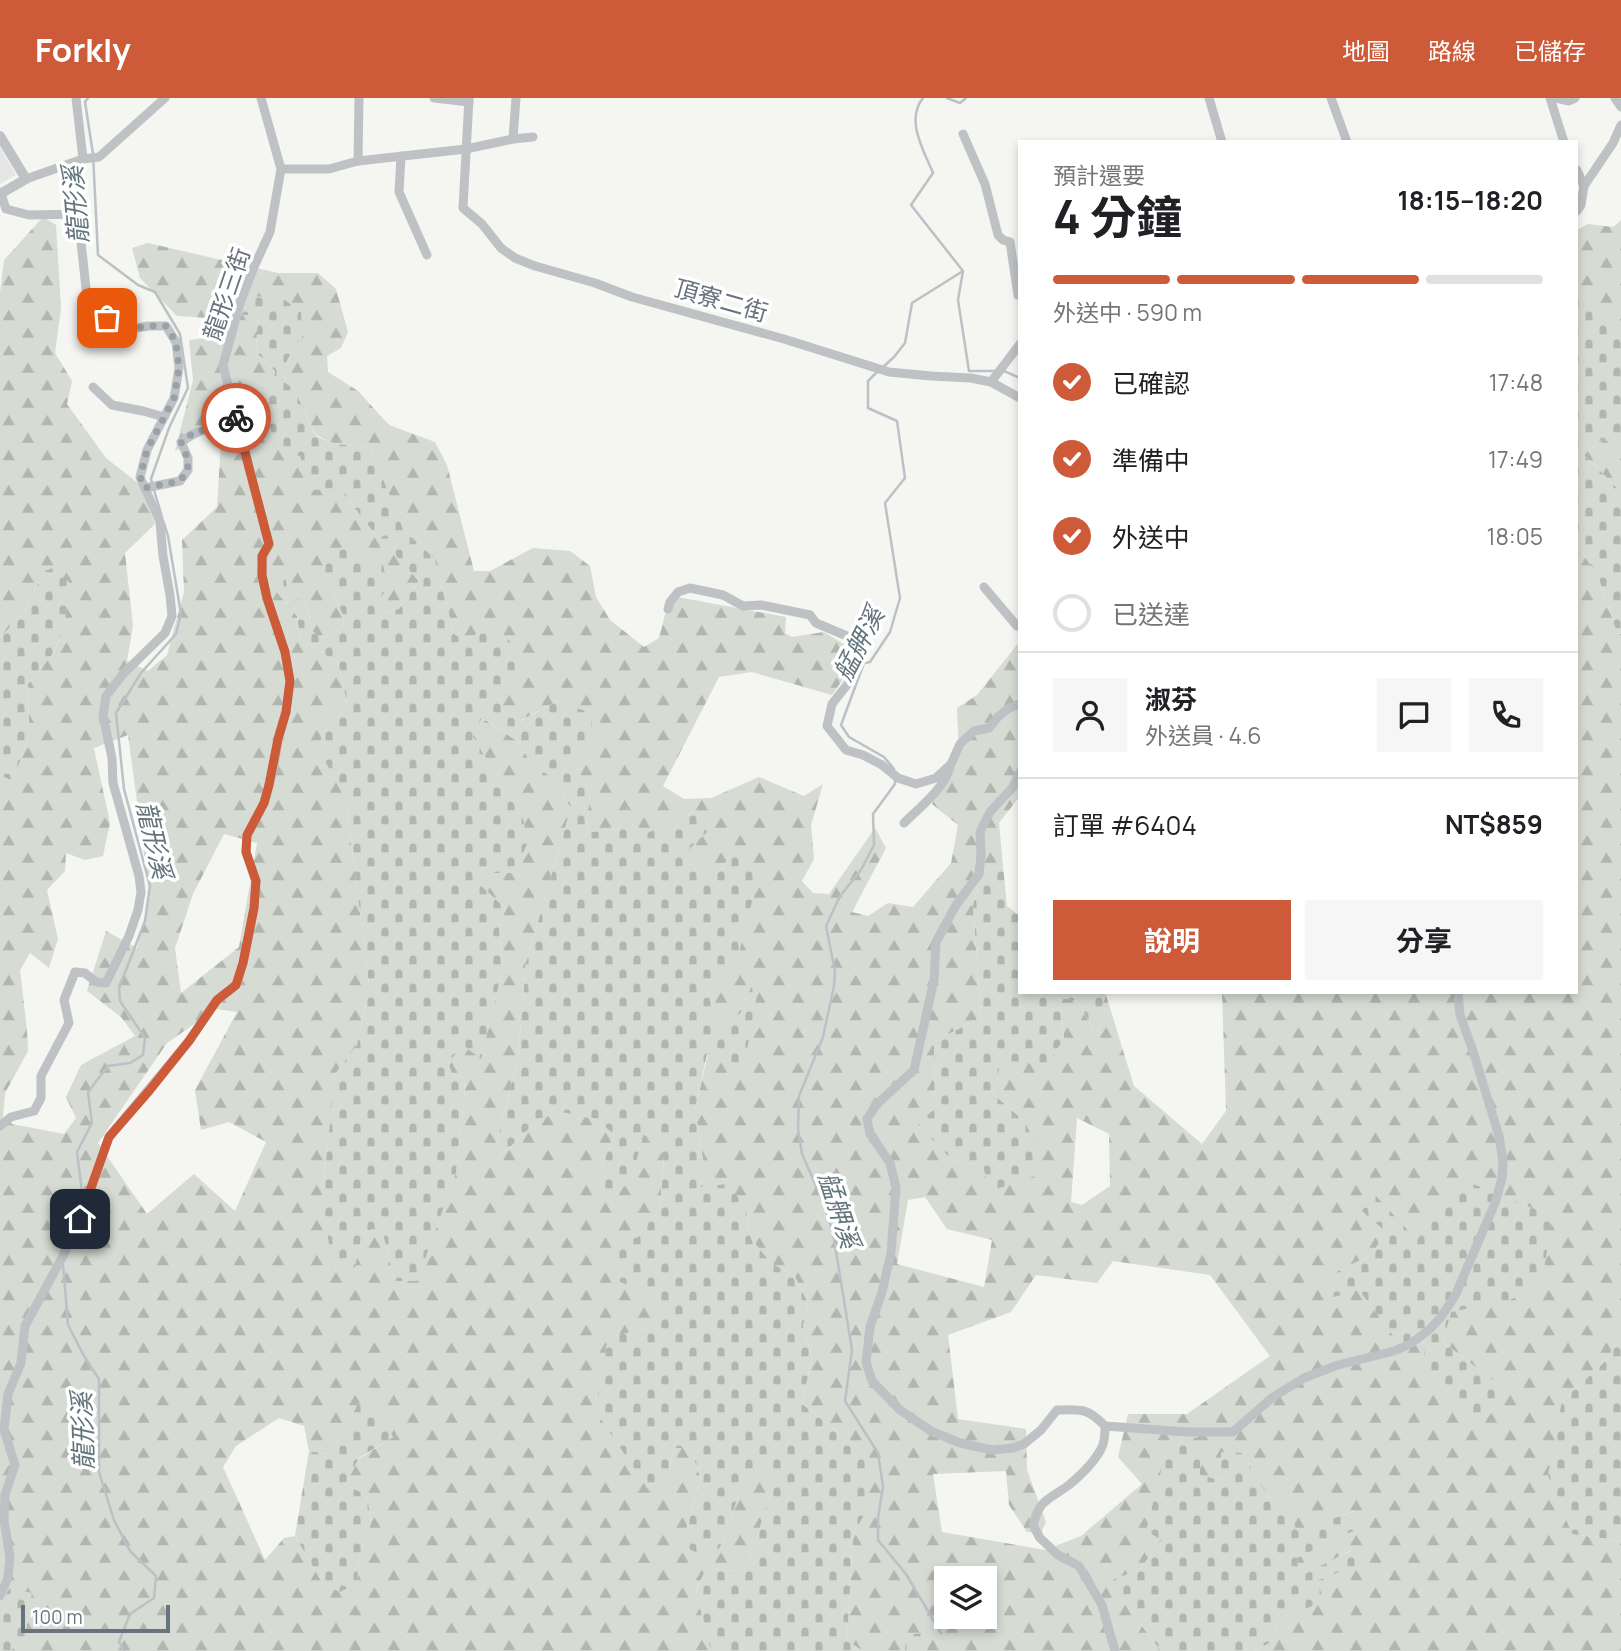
<!DOCTYPE html>
<html lang="zh-TW">
<head>
<meta charset="utf-8">
<style>
  body { margin:0; font-family:Manrope,"Noto Sans TC",sans-serif; background:#f6f6f6; color:#202124; height:100vh; display:flex; flex-direction:column; font-size:26px; white-space:nowrap }
  * { box-sizing:border-box; margin:0 }
  p { font-size:23px; color:#757577 }
  .icon { flex:none; width:38px; height:38px; fill:none; stroke:currentColor; stroke-width:2; stroke-linecap:round; stroke-linejoin:round }
  .map { position:relative; flex:1; overflow:hidden }
  .details { position:absolute; left:1018px; top:42px; width:560px; height:854px; display:flex; flex-direction:column; background:#fff; border-radius:0px; box-shadow:0 4px 10px #0003 }
  .details>* { flex:none }
  .controls { position:absolute; left:934px; top:1468px; display:grid; gap:14px }
  .controls a { display:grid; place-items:center; width:63px; height:63px; border-radius:0px; background:#fff; box-shadow:0 4px 10px #0003; font-size:35px }
  .scale { position:absolute; left:21px; bottom:18px; width:149px; box-sizing:border-box; padding-left:7px; border:4px solid #67747f; border-top:0; font-size:19px; line-height:24px; white-space:nowrap; color:#67747f; -webkit-text-stroke:5px #fff; paint-order:stroke }
  .pin { position:absolute; display:grid; place-items:center; width:60px; height:60px; color:#fff; margin:-30px; border-radius:14px; box-shadow:0 4px 10px #0006 }
  .courier { position:absolute; display:grid; place-items:center; width:70px; height:70px; margin:-35px; border:5px solid #cd5b39; border-radius:50%; background:#fff; color:#222; box-shadow:0 2px 9px #0007 }
  .overview em { font-style:normal; font-weight:700 }
  .overview div { display:flex; flex-direction:column-reverse }
  .overview { display:flex; align-items:center; justify-content:space-between; height:119px; padding:0 35px }
  h1 { font-size:46px; font-weight:700; line-height:52px }
  .bar { display:grid; grid-template-columns:repeat(4,1fr); gap:10px 7px; align-content:center; height:84px; padding:0 35px }
  .bar i { height:9px; border-radius:5px; background:#e0e0e0 }
  .bar .current { background:#cd5b39 }
  .bar p { grid-column:span 4 }
  .line { display:flex; align-items:center; gap:18px; padding:0 35px; border-top:2px solid #e0e0e0 }
  .line div { flex:1 }
  .round { display:grid; place-items:center; flex:none; width:74px; height:74px; border-radius:0px; background:#f6f6f6 }
  ol { padding:0 35px; list-style:none }
  li { display:flex; align-items:center; gap:21px; height:77px }
  li p { margin-inline-start:auto }
  li .icon { padding:7px; border-radius:50%; background:#cd5b39; color:#fff; stroke-width:4 }
  li:last-child { color:#757577 }
  li i { width:38px; height:38px; border:4px solid #e0e0e0; border-radius:50% }
  .action { display:flex; gap:14px; margin-top:auto; padding:14px 35px }
  .action a { flex:1; height:80px; border-radius:0px; background:#cd5b39; color:#fff; font-size:28px; font-weight:700; line-height:80px; text-align:center }
  .action a+a { background:#f6f6f6; color:#202124 }
  header { display:flex; align-items:center; gap:42px; box-sizing:border-box; height:98px; padding:0 35px; background:#cd5b39; color:#fff }
  header strong { font-size:33px }
  nav { display:flex; gap:38px; margin-inline-start:auto; font-size:24px }
  .map>svg:first-child { display:block }
</style>
</head>
<body>
<header>
<strong>Forkly</strong>
<nav><a>地圖</a><a>路線</a><a>已儲存</a></nav>
</header>
<div class="map">
<svg width="1621" height="1553" viewBox="0 0 1621 1553">
  <defs>
    <pattern id="forest-firs" width="22" height="20" patternUnits="userSpaceOnUse" patternTransform="scale(1.75)"><rect width="22" height="20" fill="#d6dbd3"/><path d="M5 1l3.5 6h-7zM16 11l3.5 6h-7z" fill="#b1b6b0"/></pattern>
    <pattern id="cemetery-stones" width="16" height="16" patternUnits="userSpaceOnUse" patternTransform="scale(1.75)"><rect width="16" height="16" fill="#d6dbd3"/><path d="M2 7V4a2 2 0 0 1 4 0v3zM10 15v-3a2 2 0 0 1 4 0v3z" fill="#b1b6b0"/></pattern>
  </defs>
  <rect width="100%" height="100%" fill="#f5f5f2"/>
  <!-- built -->
  <polygon fill="#e5e6e5" points="0,49 16,77 0,86"/>
  <!-- forest -->
  <g fill="url(#forest-firs)" fill-rule="evenodd">
    <path d="M 43,119 L 56,127 L 61,210 L 55,255 L 72,283 L 67,306 L 106,360 L 139,386 L 155,426 L 125,455 L 133,528 L 127,563 L 148,573 L 167,557 L 184,494 L 182,442 L 217,409 L 221,343 L 210,332 L 175,353 L 193,282 L 189,242 L 213,239 L 242,217 L 258,216 L 256,254 L 275,273 L 274,284 L 262,288 L 300,358 L 339,390 L 379,441 L 393,439 L 396,458 L 419,483 L 399,511 L 383,515 L 376,506 L 324,477 L 344,519 L 343,530 L 322,540 L 312,533 L 307,507 L 266,481 L 297,518 L 300,540 L 338,565 L 347,604 L 319,650 L 346,702 L 369,887 L 357,947 L 335,976 L 322,1101 L 362,1136 L 372,1131 L 383,1136 L 395,1183 L 456,1075 L 465,993 L 464,981 L 452,976 L 448,965 L 463,947 L 481,960 L 503,869 L 499,832 L 505,810 L 479,786 L 479,775 L 523,721 L 473,639 L 481,619 L 520,645 L 531,666 L 552,679 L 571,710 L 526,865 L 518,960 L 496,1047 L 506,1053 L 539,1021 L 562,1013 L 595,1021 L 614,1036 L 597,1083 L 631,1085 L 643,1037 L 654,1038 L 664,1059 L 660,1110 L 638,1139 L 616,1146 L 653,1196 L 659,1219 L 651,1229 L 615,1238 L 667,1386 L 673,1350 L 684,1350 L 693,1358 L 701,1381 L 684,1439 L 720,1449 L 737,1402 L 757,1371 L 768,1371 L 775,1381 L 749,1465 L 740,1473 L 706,1471 L 696,1493 L 711,1553 L 10,1553 L 25,1540 L 0,1506 L 0,677 L 13,683 L 29,637 L 28,586 L 54,554 L 64,528 L 45,473 L 23,515 L 0,540 L 0,195 L 4,162 ZM 128,637 L 150,799 L 137,850 L 106,833 L 87,893 L 121,919 L 135,938 L 81,967 L 66,999 L 76,1020 L 64,1036 L 12,1026 L 3,1019 L 5,995 L 28,953 L 27,932 L 20,872 L 30,855 L 49,870 L 58,841 L 47,792 L 65,773 L 66,755 L 85,762 L 103,758 L 110,725 L 94,650 ZM 224,736 L 257,745 L 239,849 L 181,895 L 175,850 L 193,796 ZM 216,911 L 237,914 L 195,992 L 201,1032 L 229,1024 L 266,1044 L 235,1113 L 194,1076 L 147,1116 L 98,1045 L 167,945 ZM 358,1306 L 393,1339 L 359,1361 L 345,1387 L 367,1397 L 371,1425 L 359,1459 L 357,1485 L 323,1486 L 295,1438 L 284,1440 L 265,1462 L 223,1369 L 236,1348 L 279,1320 L 304,1328 L 309,1353 L 327,1356 L 345,1334 Z"/>
    <polygon points="1621,122 1621,245 1596,206 1577,195 1577,132 1588,126 1613,129"/>
    <path d="M 148,145 L 278,175 L 318,175 L 336,191 L 348,234 L 341,250 L 327,258 L 328,274 L 358,293 L 389,327 L 435,344 L 447,367 L 474,473 L 490,473 L 533,450 L 570,453 L 590,468 L 596,499 L 610,522 L 644,549 L 659,540 L 669,501 L 677,499 L 786,519 L 785,535 L 792,539 L 824,534 L 853,552 L 857,561 L 832,597 L 752,574 L 719,579 L 663,688 L 684,701 L 711,700 L 759,679 L 804,698 L 823,686 L 811,727 L 814,761 L 802,783 L 813,795 L 829,796 L 875,730 L 886,750 L 852,814 L 868,818 L 888,805 L 913,809 L 951,765 L 958,727 L 932,706 L 959,655 L 957,610 L 977,597 L 1020,543 L 1020,698 L 999,725 L 1003,768 L 982,772 L 973,807 L 981,919 L 934,944 L 935,1011 L 953,1063 L 983,1068 L 1024,1023 L 992,995 L 1002,962 L 1064,941 L 1060,899 L 1077,903 L 1093,931 L 1106,897 L 1134,988 L 1202,1046 L 1226,1013 L 1222,894 L 1577,894 L 1577,458 L 1581,452 L 1599,481 L 1617,535 L 1621,536 L 1621,1232 L 1608,1261 L 1562,1303 L 1572,1436 L 1621,1443 L 1621,1553 L 1255,1553 L 1278,1540 L 1274,1523 L 1324,1503 L 1316,1483 L 1353,1451 L 1299,1480 L 1297,1460 L 1354,1432 L 1354,1413 L 1297,1434 L 1286,1405 L 1268,1399 L 1242,1355 L 1221,1382 L 1199,1377 L 1200,1339 L 1162,1442 L 1140,1471 L 1111,1484 L 1123,1503 L 1161,1553 L 927,1553 L 923,1535 L 905,1553 L 863,1553 L 847,1543 L 853,1436 L 866,1414 L 859,1351 L 802,1306 L 812,1259 L 803,1228 L 808,1205 L 794,1177 L 772,1166 L 751,1141 L 745,1109 L 700,1089 L 703,1062 L 695,1012 L 708,956 L 738,967 L 757,896 L 751,890 L 742,914 L 720,930 L 706,891 L 737,863 L 733,755 L 718,775 L 688,766 L 694,715 L 647,735 L 633,727 L 625,707 L 618,731 L 593,734 L 586,729 L 590,695 L 575,667 L 593,644 L 557,603 L 520,623 L 504,616 L 500,599 L 497,530 L 462,541 L 454,536 L 434,460 L 404,433 L 370,349 L 335,346 L 316,337 L 294,291 L 284,284 L 287,262 L 302,238 L 245,198 L 224,221 L 177,218 L 140,180 L 132,150 ZM 1077,1020 L 1109,1036 L 1110,1088 L 1082,1107 L 1071,1104 ZM 925,1099 L 947,1131 L 992,1142 L 984,1189 L 897,1166 L 908,1102 ZM 1385,1133 L 1417,1142 L 1510,1202 L 1451,1213 L 1443,1244 L 1510,1296 L 1426,1245 L 1403,1250 L 1359,1192 L 1330,1177 L 1373,1156 ZM 1113,1163 L 1210,1177 L 1270,1258 L 1187,1316 L 1128,1316 L 1118,1359 L 1142,1386 L 1081,1438 L 1045,1452 L 942,1434 L 933,1376 L 1006,1373 L 1009,1407 L 1027,1434 L 1041,1435 L 1046,1424 L 1027,1372 L 1026,1331 L 958,1321 L 948,1237 L 1011,1214 L 1036,1177 L 1097,1185 ZM 947,1480 L 985,1480 L 985,1519 L 947,1519 Z"/>
    <polygon points="1604,340 1621,356 1621,394 1584,357"/>
  </g>
  <!-- cemetery -->
  <g fill="url(#cemetery-stones)">
    <polygon points="1577,195 1596,206 1621,245 1621,356 1604,340 1584,357 1621,394 1621,536 1617,535 1599,481 1582,453 1577,458"/>
    <polygon points="245,198 280,199 301,213 302,238 287,262 284,284 294,291 316,338 335,346 370,349 404,433 434,460 454,536 462,541 497,530 515,549 525,574 500,599 504,616 521,623 557,603 591,615 593,644 575,667 590,695 586,729 593,734 618,731 625,705 633,727 647,735 694,715 707,734 690,750 688,766 718,775 733,755 741,755 760,771 737,863 706,891 720,929 742,914 751,889 757,896 745,963 738,967 707,956 695,1012 703,1062 700,1089 728,1086 745,1109 751,1141 772,1166 794,1177 808,1205 803,1228 812,1259 802,1306 859,1351 871,1374 866,1414 853,1436 847,1543 863,1553 711,1553 696,1494 706,1471 740,1473 749,1465 775,1381 768,1371 757,1371 737,1402 720,1449 712,1457 700,1456 689,1451 684,1439 701,1381 693,1358 684,1350 673,1350 667,1386 658,1393 647,1390 601,1321 598,1295 606,1248 615,1238 651,1229 658,1219 653,1196 620,1184 615,1160 616,1146 638,1139 660,1110 664,1060 654,1039 643,1037 631,1085 610,1097 599,1094 597,1083 614,1036 595,1021 562,1014 539,1021 506,1053 496,1047 518,960 526,865 571,710 552,679 531,666 520,645 482,619 473,639 523,721 528,744 514,775 479,775 479,786 505,810 499,832 503,869 481,961 463,947 448,965 452,976 464,981 465,993 456,1075 417,1183 395,1183 383,1136 372,1131 362,1136 355,1169 345,1176 333,1172 322,1101 335,976 357,947 369,887 346,702 318,650 329,617 347,604 338,565 300,540 297,518 265,480 286,482 287,494 307,507 312,533 322,540 343,530 344,519 324,477 328,457 353,447 366,463 383,467 388,488 377,506 383,515 399,511 419,483 396,458 393,440 379,441 339,390 313,392 300,358 283,355 272,337 262,288 274,284 275,273 256,254 258,217 242,217"/>
    <polygon points="53,470 71,486 64,528 54,554 28,586 29,637 13,683 0,677 0,540 23,515 45,473"/>
    <polygon points="1003,768 1007,808 1020,818 1020,894 1106,894 1106,897 1094,932 1077,903 1060,900 1064,941 1046,967 1002,962 992,995 1024,1023 1040,1054 1035,1078 990,1093 983,1068 953,1063 917,1025 935,1011 934,944 981,919 973,807 982,772"/>
    <polygon points="1463,1082 1552,1118 1542,1185 1510,1202 1451,1214 1443,1244 1510,1296 1480,1327 1423,1270 1425,1245 1403,1251 1359,1192 1330,1200 1330,1177 1373,1156 1385,1133 1362,1113 1374,1096 1417,1142"/>
    <polygon points="1621,1232 1621,1443 1572,1436 1548,1377 1562,1303 1608,1261"/>
    <polygon points="358,1305 381,1315 393,1339 359,1360 345,1387 367,1397 371,1425 359,1459 357,1485 340,1494 323,1486 295,1438 309,1353 327,1356 345,1334"/>
    <polygon points="1200,1339 1200,1377 1220,1382 1221,1354 1242,1355 1268,1399 1286,1405 1297,1433 1355,1413 1355,1432 1297,1460 1299,1479 1354,1451 1360,1466 1316,1483 1325,1503 1274,1523 1278,1540 1255,1553 1161,1553 1123,1503 1110,1483 1140,1471 1162,1442 1146,1433 1168,1345"/>
    <polygon points="10,1490 32,1495 25,1540 10,1553 0,1553 0,1506"/>
    <polygon points="923,1535 927,1553 905,1553 907,1537"/>
  </g>
  <g fill="none" stroke-linecap="round" stroke-linejoin="round">
    <!-- stream -->
    <g stroke="#bac2c7" stroke-width="2.5">
      <polyline points="88,0 85,4 93,56 98,157 138,187 155,194 180,236 188,290 169,330 151,381 152,385"/>
      <polyline points="947,0 960,5 966,0"/>
      <polyline points="963,173 958,202 969,273 997,273"/>
      <path d="M 883,269 L 894,259 L 905,245 L 912,205 L 963,173 L 911,107 L 933,75 C 924,53 905,22 923,0"/>
      <polyline points="878,273 868,283 868,310 897,323 905,380 885,405 900,500 890,534 870,564 864,565 841,627 849,639 884,659 894,671"/>
      <polyline points="1004,273 1020,280"/>
      <polyline points="154,392 162,419"/>
      <polyline points="895,681 895,686 873,716 874,747 861,772 840,798 826,828 835,873 834,888 823,939 799,998 798,1031 802,1056 827,1113 834,1141 852,1252 845,1303 878,1355 883,1389 878,1420 878,1442 906,1476 941,1535"/>
      <polyline points="62,1152 62,1134 82,1094 77,1054 92,1025 88,994 108,968 130,965 143,957 145,940 120,903 119,890 145,823 150,788 124,691 116,615 141,575 176,536 181,516 168,438 164,425"/>
      <polyline points="63,1166 68,1227 84,1258 99,1281 99,1374 114,1422 130,1453 156,1478 154,1500 130,1516 119,1544 124,1553"/>
    </g>
    <!-- minor -->
    <g stroke="#bec2c5" stroke-width="9">
      <polyline points="76,0 83,61"/>
      <polyline points="434,0 469,4"/>
      <polyline points="469,0 463,110 482,126 501,150 515,160 535,168 595,185 632,199 784,241 889,274 931,278 971,280 991,284 1020,300"/>
      <polyline points="1209,0 1222,44"/>
      <polyline points="1331,0 1347,44"/>
      <polyline points="1550,0 1564,44"/>
      <polyline points="1556,0 1569,3 1575,0"/>
      <polyline points="1615,0 1621,9"/>
      <polyline points="963,36 985,86 998,137 1003,142 1010,144 1018,197 1020,197"/>
      <polyline points="513,41 516,0"/>
      <polyline points="401,58 399,94 427,157"/>
      <polyline points="358,63 359,0"/>
      <polyline points="281,71 329,71 358,63 466,51 513,41 533,39"/>
      <polyline points="1577,72 1584,88"/>
      <polyline points="26,81 83,61 99,59 165,0"/>
      <polyline points="1577,113 1581,107 1584,88 1613,45 1621,27"/>
      <polyline points="991,284 1020,246"/>
      <polyline points="93,289 112,307 143,313 164,319"/>
      <polyline points="145,390 180,383 188,372 188,360 181,344 193,336 237,320"/>
      <polyline points="984,489 1017,528 1020,527"/>
      <polyline points="668,511 670,504 678,494 690,490 723,497 743,508 761,507 810,517 816,525 866,546 850,568 850,583 832,606 827,628 846,652 863,657 882,667 898,680 916,686 936,680 951,666 960,646 974,633 989,630 998,619 1009,610 1020,606"/>
      <path d="M 1020,674 L 1013,689 L 990,714 L 980,734 L 981,758 L 979,776 L 956,807 L 936,844 L 934,882 L 914,972 L 877,1006 L 867,1021 L 870,1036 L 890,1065 L 896,1089 L 891,1155 L 882,1194 L 870,1229 L 866,1264 L 872,1283 L 900,1312 L 931,1333 L 960,1345 L 992,1352 L 1013,1350 L 1024,1346 L 1041,1332 L 1057,1312 C 1081,1311 1088,1310 1105,1328 C 1105,1335 1105,1343 1102,1349 C 1095,1364 1081,1377 1069,1387 C 1049,1402 1040,1400 1033,1427 L 1040,1440 L 1058,1457 L 1079,1468 L 1102,1507 L 1115,1553"/>
      <path d="M 904,725 C 918,711 947,688 950,668"/>
      <polyline points="0,1028 11,1019 34,1013 41,1000 41,978 69,925 64,902 75,874 85,875 96,884 106,885 129,838 138,812 141,794 139,778 113,685 112,660 103,618 106,598 123,576 165,535 172,518 170,497 163,458 160,424 140,379 147,352 174,300 179,270 176,244 166,228 149,228 123,232 88,209 78,116 29,117 6,111 1,96"/>
      <polyline points="1105,1328 1187,1334 1233,1334 1273,1299 1304,1280 1338,1267 1394,1253 1410,1246 1429,1232 1441,1219 1455,1198 1495,1105 1502,1080 1503,1064 1499,1038 1473,953 1460,917 1458,894"/>
      <polyline points="0,1498 8,1480 10,1459 4,1422 5,1397 15,1367 4,1332 8,1296 21,1265 25,1228 64,1156 80,1121 109,1039 189,943 217,902 236,887 243,865 254,810 256,783 246,754 247,737 264,705 274,669 278,641 286,613 290,583 285,554 267,501 262,477 263,458 269,447 223,267 240,205 254,169 270,134 281,71 261,0"/>
    </g>
    <!-- tertiary -->
    <polyline stroke="#bec2c5" stroke-width="10" points="0,38 26,81 0,96"/>
  </g>
  <g fill="none" stroke-linecap="round" stroke-linejoin="round">
    <!-- done -->
    <polyline stroke="#99a1a7" stroke-width="7" stroke-dasharray="0 12.6" points="107,220 123,232 149,228 166,228 176,244 179,270 174,300 147,352 140,379 145,390 180,383 188,372 187,359 181,344 192,336 236,320"/>
    <!-- route -->
    <polyline stroke="#cd5b39" stroke-width="9" points="80,1121 109,1039 149,993 189,943 217,902 236,887 243,865 254,810 256,783 246,754 247,737 264,705 269,687 278,641 286,614 290,583 285,554 267,500 262,477 262,458 269,446 236,320"/>
  </g>
  <g text-anchor="middle" stroke-width="7" stroke-linejoin="round" paint-order="stroke">
    <!-- street labels -->
    <g font-size="24" fill="#67747f" stroke="#fff">
      <text transform="translate(227 196) rotate(-71)" y="8">龍形三街</text>
      <text transform="translate(721 203) rotate(16)" y="8">頂寮二街</text>
    </g>
    <!-- water labels -->
    <g font-size="26" font-style="italic" fill="#63757c" stroke="#fff">
      <text transform="translate(76 107) rotate(-95)" y="9">龍形溪</text>
      <text transform="translate(859 546) rotate(-63)" y="9">艋舺溪</text>
      <text transform="translate(154 742) rotate(77)" y="9">龍形溪</text>
      <text transform="translate(839 1112) rotate(72)" y="9">艋舺溪</text>
      <text transform="translate(83 1333) rotate(-92)" y="9">龍形溪</text>
    </g>
  </g>
</svg>
<div class="controls">
<a><svg class="icon" aria-label="layers" viewBox="0 0 24 24"><path d="M12 4l9 5-9 5-9-5zM3 14l9 5 9-5"/></svg></a>
</div>
<div class="scale">100 m</div>
<div class="pin" style="left:107px;top:220px;background:#ea580c"><svg class="icon" aria-label="bag" viewBox="0 0 24 24"><path d="M5 8h14l-1 12H6zM9 8a3 3 0 0 1 6 0"/></svg></div>
<div class="pin" style="left:80px;top:1121px;background:#1f2937"><svg class="icon" aria-label="home" viewBox="0 0 24 24"><path d="M3 11l9-7 9 7M6 9v11h12V9"/></svg></div>
<div class="courier" style="left:236px;top:320px"><svg class="icon" aria-label="bike" viewBox="0 0 24 24"><circle cx="6" cy="16" r="4"/><circle cx="18" cy="16" r="4"/><path d="M6 16l4-8h5l3 8M10 8l3 8H6M13 5h3"/></svg></div>
<section class="details">
<div class="overview"><div><h1>4 分鐘</h1><p>預計還要</p></div><em>18:15–18:20</em></div>
<div class="bar"><i class="current"></i><i class="current"></i><i class="current"></i><i></i><p>外送中 · 590 m</p></div>
<ol>
<li><svg class="icon" aria-label="check" viewBox="0 0 24 24"><path d="M5 12l5 5 9-10"/></svg>已確認<p>17:48</p></li>
<li><svg class="icon" aria-label="check" viewBox="0 0 24 24"><path d="M5 12l5 5 9-10"/></svg>準備中<p>17:49</p></li>
<li><svg class="icon" aria-label="check" viewBox="0 0 24 24"><path d="M5 12l5 5 9-10"/></svg>外送中<p>18:05</p></li>
<li><i></i>已送達</li>
</ol>
<div class="line" style="height:126px"><a class="round"><svg class="icon" aria-label="person" viewBox="0 0 24 24"><circle cx="12" cy="8" r="4"/><path d="M4 21q1-7 8-7t8 7"/></svg></a><div><b>淑芬</b><p>外送員 · 4.6</p></div><a class="round"><svg class="icon" aria-label="chat" viewBox="0 0 24 24"><path d="M4 5h16v11H9l-5 4z"/></svg></a><a class="round"><svg class="icon" aria-label="phone" viewBox="0 0 24 24"><path d="M5 4h4l2 5-3 2q2 4 5 5l2-3 5 2v4C11 20 4 13 5 4z"/></svg></a></div>
<div class="line" style="height:91px"><div>訂單 #6404</div><b>NT$859</b></div>
<div class="action"><a>說明</a><a>分享</a></div>
</section>
</div>
</body>
</html>
